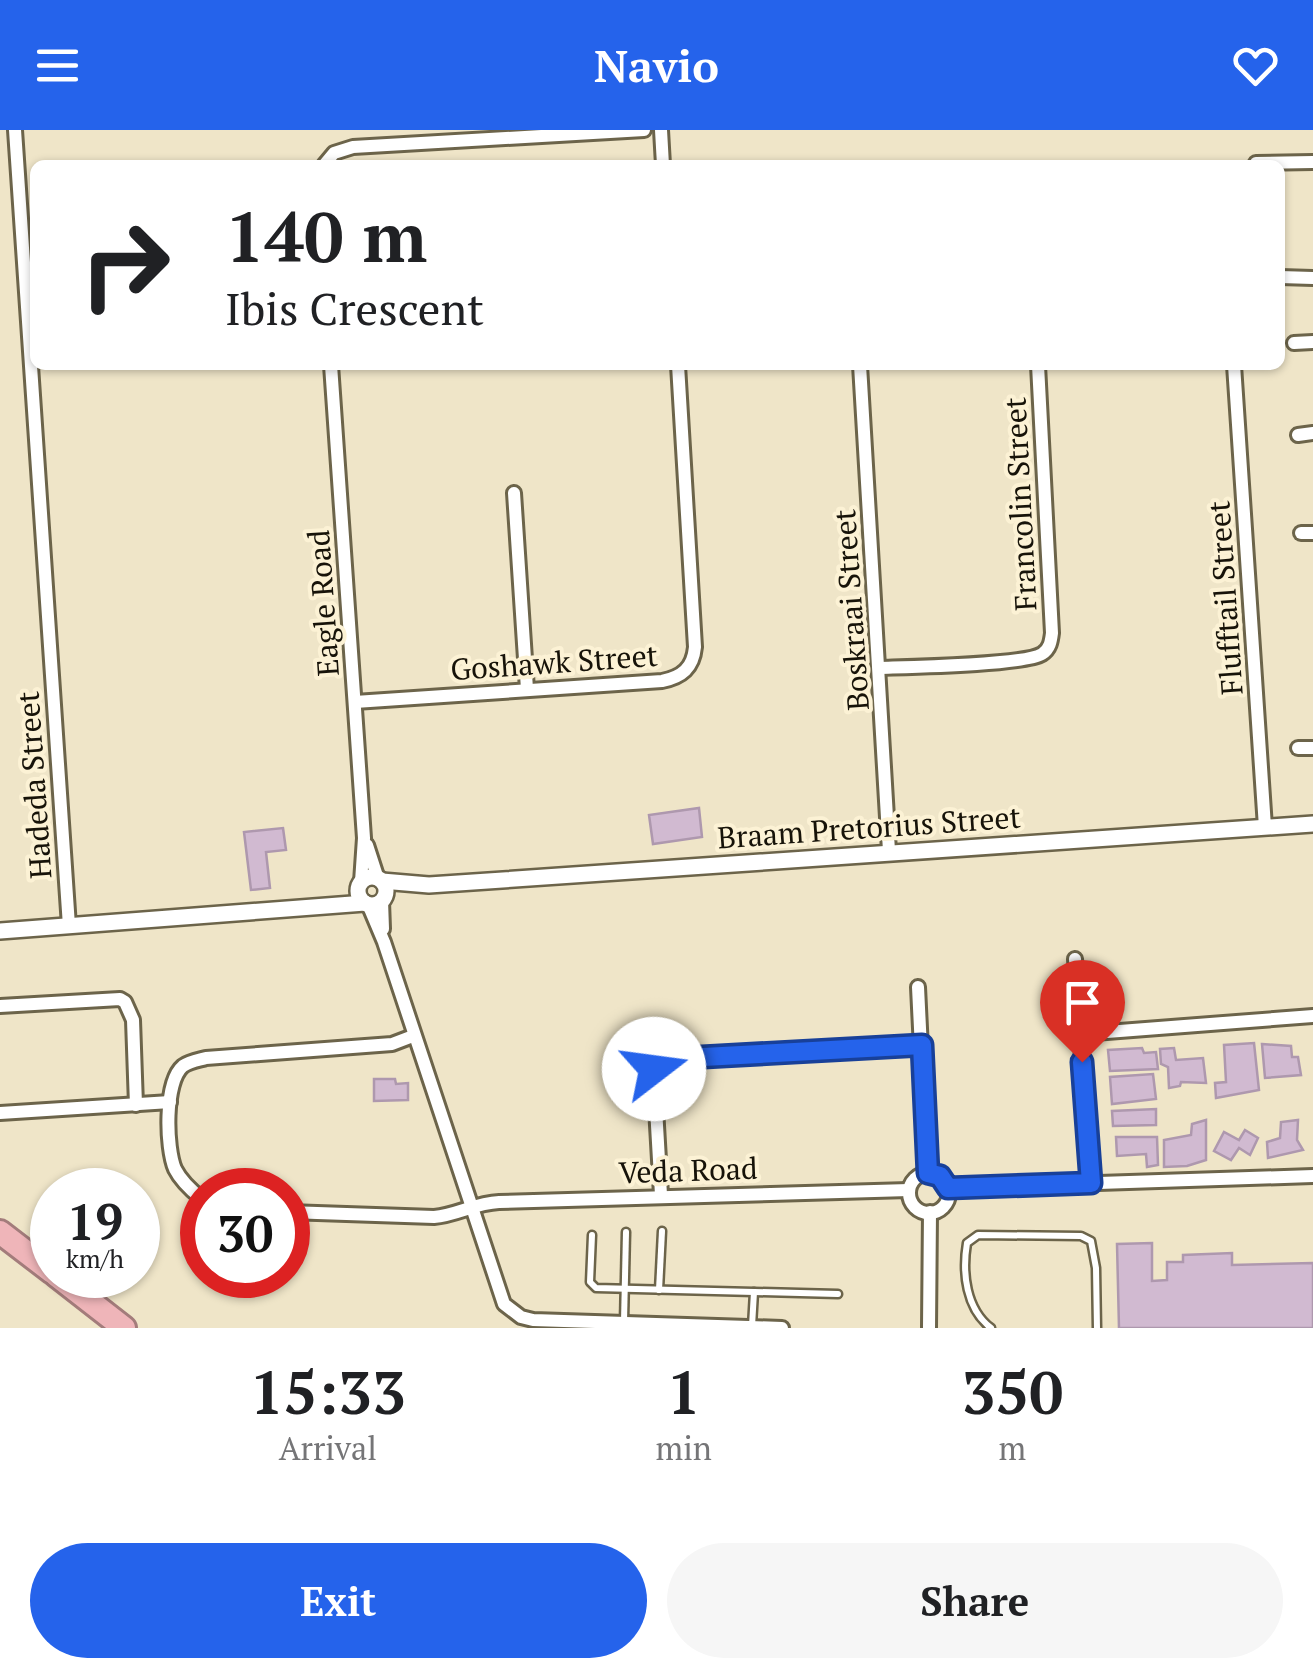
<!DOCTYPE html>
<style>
:root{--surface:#fff;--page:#f6f6f6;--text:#202124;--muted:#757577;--accent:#2563eb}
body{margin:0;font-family:"PT Serif",serif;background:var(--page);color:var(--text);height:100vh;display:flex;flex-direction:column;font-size:38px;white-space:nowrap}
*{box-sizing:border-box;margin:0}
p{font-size:32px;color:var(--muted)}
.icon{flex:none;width:55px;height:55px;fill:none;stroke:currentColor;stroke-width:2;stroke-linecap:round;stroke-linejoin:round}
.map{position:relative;height:1198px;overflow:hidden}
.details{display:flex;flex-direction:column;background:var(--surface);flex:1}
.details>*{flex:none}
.banner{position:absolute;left:30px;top:30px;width:1255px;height:210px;border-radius:15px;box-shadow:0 2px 8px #0004;background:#fff;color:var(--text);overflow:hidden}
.speed{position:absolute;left:30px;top:1038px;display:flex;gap:20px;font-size:50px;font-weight:700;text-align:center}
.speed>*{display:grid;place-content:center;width:130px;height:130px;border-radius:50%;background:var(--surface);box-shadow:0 2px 8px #0004;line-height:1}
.speed small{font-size:25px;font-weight:400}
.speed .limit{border:15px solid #d22;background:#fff;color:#111}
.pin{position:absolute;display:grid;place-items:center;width:85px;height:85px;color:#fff;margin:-102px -42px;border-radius:50% 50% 50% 0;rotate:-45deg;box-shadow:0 0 10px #0007}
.pin .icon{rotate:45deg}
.me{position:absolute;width:110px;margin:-55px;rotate:75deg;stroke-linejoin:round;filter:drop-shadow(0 0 8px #0008)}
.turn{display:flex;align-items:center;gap:35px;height:210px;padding:0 30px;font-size:45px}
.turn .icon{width:130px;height:130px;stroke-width:2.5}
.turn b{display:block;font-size:70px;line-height:85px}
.eta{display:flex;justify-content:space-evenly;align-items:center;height:170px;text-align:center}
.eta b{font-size:60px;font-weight:700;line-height:70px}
.action{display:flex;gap:20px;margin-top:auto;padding:20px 30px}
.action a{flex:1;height:115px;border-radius:60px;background:var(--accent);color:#fff;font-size:40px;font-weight:700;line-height:115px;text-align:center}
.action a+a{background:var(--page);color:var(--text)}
header{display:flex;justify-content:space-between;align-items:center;height:130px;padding:0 30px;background:var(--accent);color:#fff;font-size:45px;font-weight:700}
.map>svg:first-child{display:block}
</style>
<header><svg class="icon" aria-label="menu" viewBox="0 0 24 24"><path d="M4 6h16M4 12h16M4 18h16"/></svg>Navio<svg class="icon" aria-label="heart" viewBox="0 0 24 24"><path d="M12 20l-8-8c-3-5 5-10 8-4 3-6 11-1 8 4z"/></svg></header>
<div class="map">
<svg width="1313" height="1198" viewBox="0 0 1313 1198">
<rect width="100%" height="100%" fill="#efe5c8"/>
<g fill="#d1bad1" stroke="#ae98ae" stroke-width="2.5">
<path d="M 699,678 L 702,707 L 653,714 L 649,685 Z"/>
<path d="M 283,698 L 286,720 L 266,722 L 270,758 L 251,760 L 244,702 Z"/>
<path d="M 1254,913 L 1259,960 L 1216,968 L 1215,953 L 1226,952 L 1224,915 Z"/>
<path d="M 1262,914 L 1291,916 L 1292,927 L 1298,927 L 1301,945 L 1265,948 Z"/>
<path d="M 1142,918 L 1144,923 L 1156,922 L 1158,939 L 1110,941 L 1108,920 Z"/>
<path d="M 1174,918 L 1176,930 L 1203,928 L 1206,953 L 1181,952 L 1180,956 L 1169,958 L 1168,937 L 1161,934 L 1160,919 Z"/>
<path d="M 1153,944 L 1156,969 L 1112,974 L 1110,947 Z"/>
<path d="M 374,949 L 395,949 L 396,954 L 408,953 L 408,970 L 374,971 Z"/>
<path d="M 1156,979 L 1156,995 L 1113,996 L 1112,981 Z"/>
<path d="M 1206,990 L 1206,1030 L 1187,1036 L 1164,1037 L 1164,1010 L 1191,1005 L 1192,994 Z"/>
<path d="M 1298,990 L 1297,1010 L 1303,1020 L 1268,1028 L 1267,1012 L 1280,1008 L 1281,992 Z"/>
<path d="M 1245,1000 L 1258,1008 L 1250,1025 L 1239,1018 L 1231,1030 L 1214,1021 L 1224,1002 L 1239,1010 Z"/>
<path d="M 1116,1007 L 1157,1007 L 1158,1035 L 1147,1037 L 1146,1024 L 1117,1026 Z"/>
<path d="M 1152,1113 L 1152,1151 L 1167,1150 L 1167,1132 L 1183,1132 L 1183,1125 L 1232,1123 L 1232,1135 L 1313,1133 L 1313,1198 L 1119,1198 L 1117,1114 Z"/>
</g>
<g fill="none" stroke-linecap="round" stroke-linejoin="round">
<g stroke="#6c644a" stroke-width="11">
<g id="service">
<path d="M 592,1105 L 590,1152 L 596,1158 L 838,1164"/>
<path d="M 659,1160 L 662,1101"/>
<path d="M 624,1192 L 626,1102"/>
<path d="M 752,1196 L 754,1162"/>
<path d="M 991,1198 C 966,1179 962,1143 967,1113 L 978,1105 L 1081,1106 L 1091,1111 L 1096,1138 L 1097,1198"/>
</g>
</g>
<g stroke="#6c644a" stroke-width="18">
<g id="minor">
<path d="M 15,0 L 69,796"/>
<path d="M 661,0 L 663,35"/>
<path d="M 1256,33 L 1313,32"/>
<path d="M 324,35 L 334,23 L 353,17 L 644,0"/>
<path d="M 1280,147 L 1313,148"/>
<path d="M 1294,213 L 1313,212"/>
<path d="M 331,235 L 364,708 L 361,752"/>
<path d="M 860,235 L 889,721"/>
<path d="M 1234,235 L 1265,697"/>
<path d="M 1298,305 L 1313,303"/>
<path d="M 514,363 L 527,559"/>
<path d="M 1301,403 L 1313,403"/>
<path d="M 880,538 C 909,537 1024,535 1042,524 C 1050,519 1051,511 1052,503 L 1038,235"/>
<path d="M 355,572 L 662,551 C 682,547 693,538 695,517 L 678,235"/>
<path d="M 1298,618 L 1313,618"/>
<path d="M 367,715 L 378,749"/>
<path d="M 382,771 L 383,799"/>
<path d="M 368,774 L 384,812 L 504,1174 L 521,1187 L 533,1190 L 782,1198"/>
<path d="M 1075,829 L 1091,1053"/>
<path d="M 918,857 L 927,1043"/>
<path d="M 0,876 L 120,869 L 125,872 L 133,890 L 136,975"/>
<path d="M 1081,904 L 1313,886"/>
<path d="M 0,983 L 170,972"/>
<circle cx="929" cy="1063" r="20"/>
<path d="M 948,1058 L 1313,1046"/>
<path d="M 661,1065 L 654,943 L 661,930 L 922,915"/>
<path d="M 202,1069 C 192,1061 181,1051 175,1039 C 166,1018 164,952 183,936 C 190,931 199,930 206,928 L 392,914 L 413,906"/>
<path d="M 288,1082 L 434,1087 C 457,1085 475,1073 499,1072 L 909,1060"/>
<path d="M 929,1198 L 930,1082"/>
</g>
</g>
<g stroke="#6c644a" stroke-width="20">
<g id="tertiary">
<circle cx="372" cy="761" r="14"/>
<path d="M 382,751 L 429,755 L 1313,694"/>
<path d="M 0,801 L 365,773"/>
</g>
</g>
<g stroke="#a37c7b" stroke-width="28">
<g id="motorway">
<path d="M 0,1102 L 52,1142"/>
<path d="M 56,1145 L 124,1198"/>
</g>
</g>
<use href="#service" stroke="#fff" stroke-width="6"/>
<use href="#minor" stroke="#fff" stroke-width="12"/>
<use href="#tertiary" stroke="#fff" stroke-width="15"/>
<use href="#motorway" stroke="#efb5b9" stroke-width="22"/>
</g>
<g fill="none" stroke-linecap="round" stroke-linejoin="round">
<g stroke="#184099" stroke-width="25">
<path id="route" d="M 654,939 L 659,932 L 666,929 L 922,915 L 928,1043 L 940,1046 L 948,1058 L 1091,1053 L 1082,932"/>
</g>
<use href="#route" stroke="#2563eb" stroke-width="18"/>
</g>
<g text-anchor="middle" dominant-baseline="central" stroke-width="8" stroke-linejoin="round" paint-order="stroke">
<g font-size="30" fill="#171309" stroke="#fcf2d5">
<text transform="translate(1020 374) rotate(-93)">Francolin Street</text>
<text transform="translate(1225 468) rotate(-94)">Flufftail Street</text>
<text transform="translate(323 473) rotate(-94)">Eagle Road</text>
<text transform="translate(851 480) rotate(-94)">Boskraai Street</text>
<text transform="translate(554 532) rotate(-4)">Goshawk Street</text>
<text transform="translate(34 655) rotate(-94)">Hadeda Street</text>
<text transform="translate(869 697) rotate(-4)">Braam Pretorius Street</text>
<text transform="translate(688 1040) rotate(-2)">Veda Road</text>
</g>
</g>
</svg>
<div class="speed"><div>19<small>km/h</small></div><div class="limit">30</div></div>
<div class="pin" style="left:1082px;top:932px;background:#d93025"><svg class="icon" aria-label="arrive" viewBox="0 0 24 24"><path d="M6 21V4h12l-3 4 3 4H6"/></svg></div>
<svg class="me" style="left:654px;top:939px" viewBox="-20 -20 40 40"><circle r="19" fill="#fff"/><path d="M0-13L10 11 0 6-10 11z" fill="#2563eb"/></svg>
<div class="banner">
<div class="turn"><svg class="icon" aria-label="right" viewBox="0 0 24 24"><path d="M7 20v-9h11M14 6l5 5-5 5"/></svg><div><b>140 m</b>Ibis Crescent</div></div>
</div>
</div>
<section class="details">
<div class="eta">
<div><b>15:33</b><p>Arrival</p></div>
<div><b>1</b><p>min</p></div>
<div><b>350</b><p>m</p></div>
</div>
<div class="action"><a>Exit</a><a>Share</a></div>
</section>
